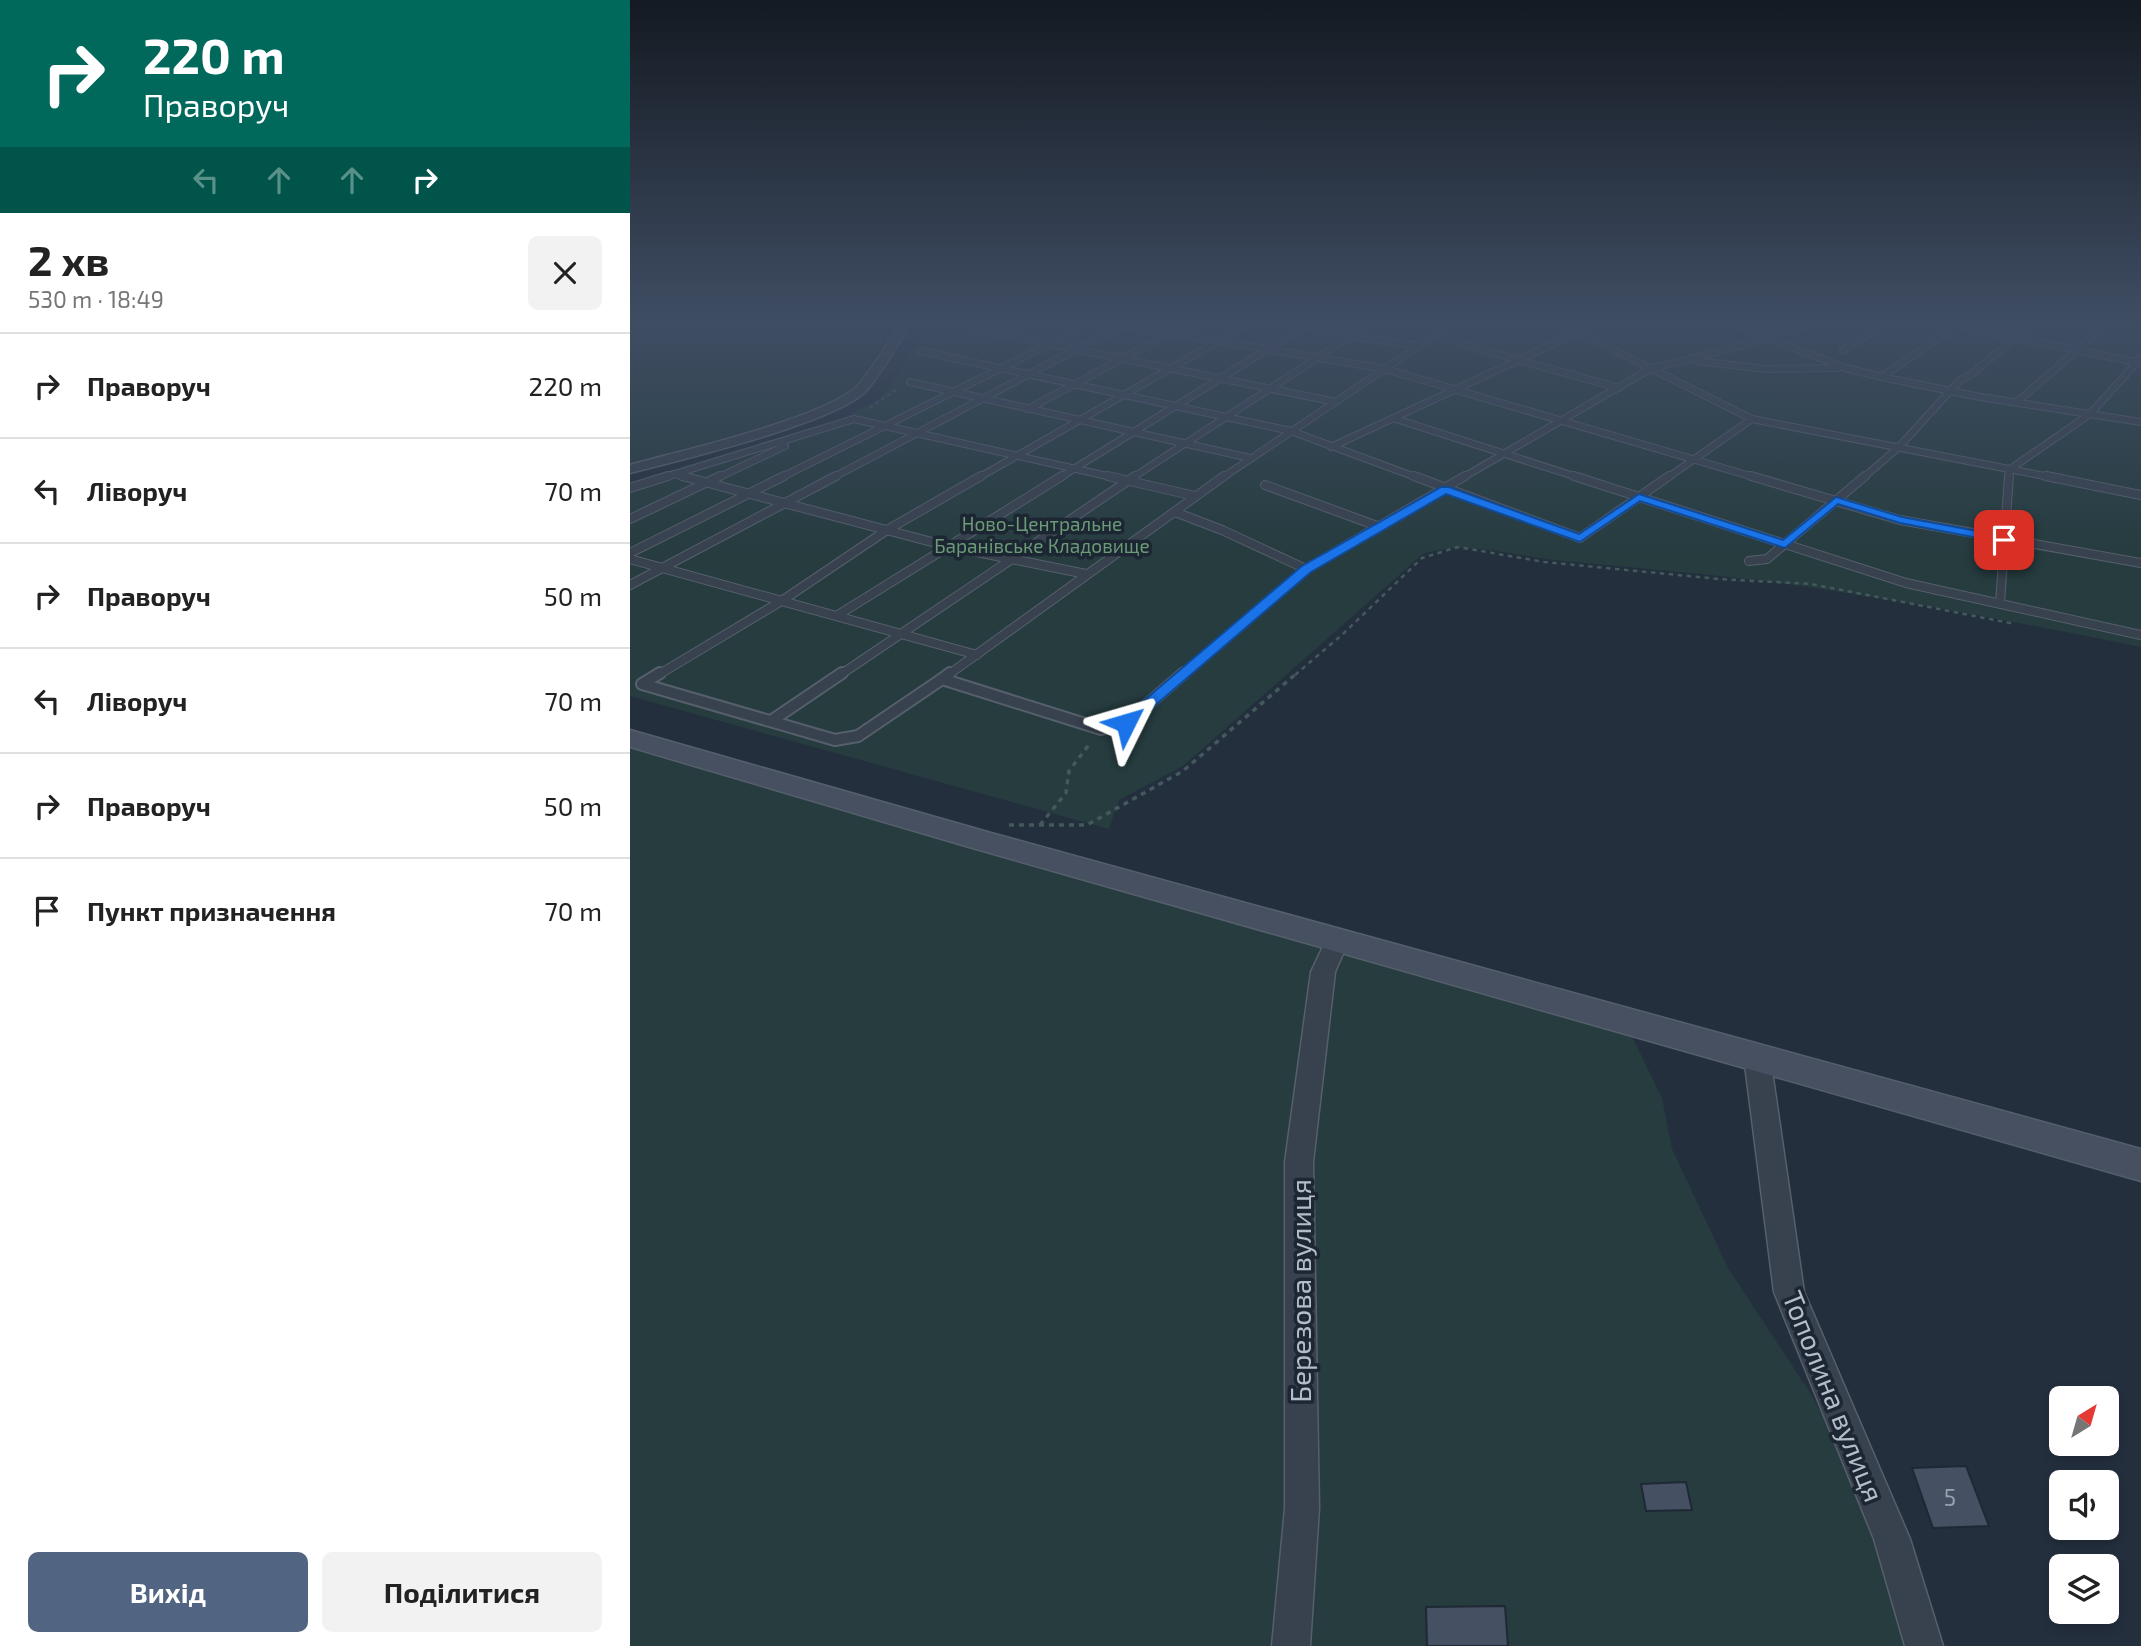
<!DOCTYPE html>
<html lang="uk">
<meta charset="utf-8">
<style>
:root{--surface:#fff;--page:#f2f2f2;--text:#222;--muted:#767676;--line:#e0e0e0;--accent:#516482}
body{margin:0;font-family:"Exo 2",sans-serif;background:var(--page);color:var(--text);height:100vh;display:flex;flex-direction:column;font-size:26px;white-space:nowrap}
*{box-sizing:border-box;margin:0}
p{font-size:23px;color:var(--muted)}
.icon{flex:none;width:38px;height:38px;fill:none;stroke:currentColor;stroke-width:2;stroke-linecap:round;stroke-linejoin:round}
.map{position:relative;flex:1;overflow:hidden}
.details{display:flex;flex-direction:column;background:var(--surface);width:630px}
.details>*{flex:none}
.hud{background:#00695c;color:#fff;overflow:hidden}
.needle{width:46px;rotate:37deg}
.tools{position:absolute;left:1419px;top:1386px;display:grid;gap:14px}
.tools a{display:grid;place-items:center;width:70px;height:70px;border-radius:10px;background:var(--surface);box-shadow:0 4px 10px #0003;font-size:35px}
.pin{position:absolute;display:grid;place-items:center;width:60px;height:60px;color:#fff;margin:-30px;border-radius:14px;box-shadow:0 4px 10px #0006}
.me{position:absolute;width:77px;margin:-38px;rotate:50deg;stroke-linejoin:round;filter:drop-shadow(0 0 5px #0008)}
.turn{display:flex;align-items:center;gap:24px;height:147px;padding:0 28px;font-size:32px}
.turn .icon{width:91px;height:91px;stroke-width:2.5}
.turn b{display:block;font-size:49px;line-height:60px}
.lanes{display:flex;align-items:center;height:66px;padding:0 28px;background:#0003;justify-content:center;gap:35px;direction:ltr}
.lanes .off{opacity:.35}
.round{display:grid;place-items:center;flex:none;width:74px;height:74px;border-radius:10px;background:var(--page)}
.overview{display:flex;align-items:center;justify-content:space-between;height:119px;padding:0 28px}
h1{font-size:42px;font-weight:700;line-height:52px}
.cta{display:flex;gap:14px;margin-top:auto;padding:14px 28px}
.cta a{flex:1;height:80px;border-radius:10px;background:var(--accent);color:#fff;font-size:28px;font-weight:700;line-height:80px;text-align:center}
.cta a+a{background:var(--page);color:var(--text)}
ul{padding:0;list-style:none}
li{display:flex;align-items:center;gap:21px;height:105px;padding:0 28px;border-top:2px solid var(--line)}
li div{flex:1}
li b{display:block;font-size:26px}
li em{font-style:normal}
main{display:flex;flex:1;min-height:0}
.map>svg:first-child{display:block}
</style>
<main>
<section class="details">
<div class="hud">
<div class="turn"><svg class="icon" aria-label="right" viewBox="0 0 24 24"><path d="M7 20v-9h11M14 6l5 5-5 5"/></svg><div><b>220 m</b>Праворуч</div></div>
<div class="lanes"><svg class="icon off" aria-label="left" viewBox="0 0 24 24"><path d="M17 20v-9H6M10 6l-5 5 5 5"/></svg><svg class="icon off" aria-label="ahead" viewBox="0 0 24 24"><path d="M12 20V5M6 11l6-6 6 6"/></svg><svg class="icon off" aria-label="ahead" viewBox="0 0 24 24"><path d="M12 20V5M6 11l6-6 6 6"/></svg><svg class="icon" aria-label="right" viewBox="0 0 24 24"><path d="M7 20v-9h11M14 6l5 5-5 5"/></svg></div>
</div>
<div class="overview"><div><h1>2 хв</h1><p>530 m · 18:49</p></div><a class="round"><svg class="icon" aria-label="close" viewBox="0 0 24 24"><path d="M6 6l12 12M18 6L6 18"/></svg></a></div>
<ul>
<li><svg class="icon" aria-label="right" viewBox="0 0 24 24"><path d="M7 20v-9h11M14 6l5 5-5 5"/></svg><div><b>Праворуч</b></div><em>220 m</em></li>
<li><svg class="icon" aria-label="left" viewBox="0 0 24 24"><path d="M17 20v-9H6M10 6l-5 5 5 5"/></svg><div><b>Ліворуч</b></div><em>70 m</em></li>
<li><svg class="icon" aria-label="right" viewBox="0 0 24 24"><path d="M7 20v-9h11M14 6l5 5-5 5"/></svg><div><b>Праворуч</b></div><em>50 m</em></li>
<li><svg class="icon" aria-label="left" viewBox="0 0 24 24"><path d="M17 20v-9H6M10 6l-5 5 5 5"/></svg><div><b>Ліворуч</b></div><em>70 m</em></li>
<li><svg class="icon" aria-label="right" viewBox="0 0 24 24"><path d="M7 20v-9h11M14 6l5 5-5 5"/></svg><div><b>Праворуч</b></div><em>50 m</em></li>
<li><svg class="icon" aria-label="arrive" viewBox="0 0 24 24"><path d="M6 21V4h12l-3 4 3 4H6"/></svg><div><b>Пункт призначення</b></div><em>70 m</em></li>
</ul>
<div class="cta"><a>Вихід</a><a>Поділитися</a></div>
</section>
<div class="map">
<svg width="1511" height="1646" viewBox="0 0 1511 1646">
<rect width="100%" height="100%" fill="#242f3e"/>
<g fill="#263c3f">
<path d="M 0,323 L 266,323 L 235,373 L 218,392 L 197,404 L 156,420 L 0,465 Z"/>
<path d="M 298,323 L 1511,323 L 1511,647 C 1407,626 1303,606 1198,590 C 1107,576 1015,569 924,560 C 879,555 838,540 793,554 L 553,766 L 489,800 L 479,829 L 0,696 L 0,482 L 211,419 L 247,400 L 258,389 Z"/>
<path d="M 0,738 L 994,1020 L 1032,1098 L 1042,1149 L 1098,1268 L 1181,1394 L 1262,1539 L 1294,1646 L 0,1646 Z"/>
</g>
<g fill="#455162" stroke="#1f2835" stroke-width="2">
<path d="M 1336,1466 L 1359,1526 L 1303,1528 L 1282,1468 Z"/>
<path d="M 1056,1482 L 1062,1510 L 1016,1511 L 1011,1484 Z"/>
<path d="M 875,1606 L 878,1646 L 797,1646 L 796,1607 Z"/>
</g>
<g fill="none" stroke-linecap="round" stroke-linejoin="round">
<g stroke="#565f6c" stroke-width="8">
<g id="service-far2">
<path d="M 318,323 L 706,402"/>
<path d="M 482,323 L 755,369 L 1127,478"/>
<path d="M 656,323 L 724,334"/>
<path d="M 930,323 L 1122,419 L 1425,478"/>
<path d="M 1100,323 L 1215,368 L 1252,377 L 1350,397 L 1511,422"/>
<path d="M 1136,323 L 1164,332 L 1181,323"/>
<path d="M 1312,323 L 1511,363"/>
<path d="M 720,336 L 788,346"/>
<path d="M 832,344 L 989,388"/>
<path d="M 1213,350 L 1256,323"/>
<path d="M 291,351 L 661,431 L 788,478"/>
<path d="M 1068,361 L 1135,369 L 1208,368"/>
<path d="M 1252,377 L 1327,325"/>
<path d="M 280,382 L 620,458"/>
<path d="M 1387,402 L 1478,323"/>
<path d="M 398,409 L 559,323"/>
<path d="M 766,419 L 950,478"/>
<path d="M 701,447 L 949,332"/>
<path d="M 44,474 L 58,478"/>
<path d="M 32,478 L 224,419 L 486,478"/>
<path d="M 87,478 L 155,446"/>
<path d="M 150,478 L 462,323"/>
<path d="M 202,478 L 494,324"/>
<path d="M 348,478 L 620,323"/>
<path d="M 429,478 L 680,323"/>
<path d="M 502,478 L 741,323"/>
<path d="M 592,478 L 823,323"/>
<path d="M 832,478 L 1020,369 L 1140,338"/>
<path d="M 1037,478 L 1122,419"/>
<path d="M 1233,478 L 1269,447 L 1330,380 L 1342,374 L 1402,323"/>
<path d="M 1378,478 L 1379,470 L 1460,414 L 1511,358"/>
</g>
</g>
<g stroke="#565f6c" stroke-width="10">
<g id="service-far1">
<path d="M 52,476 L 317,546 L 456,574"/>
<path d="M 478,476 L 565,496"/>
<path d="M 784,476 L 950,538 L 1039,476"/>
<path d="M 944,476 L 1276,583 L 1511,635"/>
<path d="M 1121,476 L 1270,520 L 1511,563"/>
<path d="M 1416,476 L 1511,495"/>
<path d="M 635,485 L 750,527"/>
<path d="M 0,488 L 38,476"/>
<path d="M 545,512 L 592,530 L 676,569"/>
<path d="M 0,519 L 90,476"/>
<path d="M 0,553 L 154,476"/>
<path d="M 0,559 L 347,655"/>
<path d="M 1119,561 L 1137,559 L 1235,476"/>
<path d="M 0,585 L 206,476"/>
<path d="M 1370,603 L 1379,476"/>
<path d="M 208,615 L 432,476"/>
<path d="M 28,675 L 153,600 L 257,530 L 351,476"/>
<path d="M 210,675 L 505,476"/>
<path d="M 318,675 L 594,476"/>
<path d="M 552,675 L 676,569 L 835,476"/>
</g>
</g>
<g stroke="#565f6c" stroke-width="14">
<g id="service">
<path d="M 30,673 L 12,684 L 205,740 L 228,736 L 312,679"/>
<path d="M 320,673 L 312,679 L 471,729 L 496,723 L 554,673"/>
<path d="M 141,721 L 212,673"/>
</g>
</g>
<g stroke="#565f6c" stroke-width="3">
<g id="minor">
<path d="M 271,323 L 282,323 C 267,345 254,370 237,390 C 209,422 47,461 0,473 L 0,465 C 49,451 197,418 228,385 C 244,367 257,343 271,323 Z"/>
<path d="M 707,932 L 715,934 L 719,940 L 705,972 L 683,1162 L 689,1508 L 680,1646 L 642,1646 L 655,1508 L 655,1162 L 681,972 L 699,934 Z"/>
<path d="M 1127,1047 L 1136,1050 L 1140,1057 L 1174,1292 L 1280,1539 L 1313,1646 L 1275,1646 L 1244,1539 L 1144,1292 L 1114,1057 L 1118,1050 Z"/>
</g>
</g>
<g stroke="#565f6c" stroke-width="3">
<path id="secondary" d="M 0,730 L 361,833 L 1511,1149 L 1511,1181 L 339,847 L 0,747 Z"/>
</g>
<path stroke="#44595c" stroke-width="2" stroke-dasharray="3.5 3.5" stroke-linecap="butt" d="M 240,408 L 268,388"/>
<path stroke="#44595c" stroke-width="2.5" stroke-dasharray="4.5 4.5" stroke-linecap="butt" d="M 665,675 L 714,633 L 792,558 L 828,547 L 914,562 L 1089,579 L 1181,584 L 1385,624"/>
<g stroke="#44595c" stroke-width="3.5" stroke-dasharray="5 5" stroke-linecap="butt">
<path d="M 379,825 L 457,825 L 553,771 L 667,673"/>
<path d="M 410,825 L 436,793 L 439,771 L 461,742"/>
</g>
<use href="#service-far2" stroke="#38414e" stroke-width="6"/>
<use href="#service-far1" stroke="#38414e" stroke-width="8"/>
<use href="#service" stroke="#38414e" stroke-width="10"/>
<use href="#minor" fill="#38414e" fill-rule="evenodd"/>
<use href="#secondary" fill="#465061" fill-rule="evenodd"/>
</g>
<linearGradient id="sky" x2="0" y2="1"><stop stop-color="#141a22"/><stop offset="0.58" stop-color="#3f4d63"/><stop offset="1" stop-color="#3f4d63" stop-opacity="0"/></linearGradient>
<rect width="1511" height="553" fill="url(#sky)"/>
<path fill="#1a73e8" stroke="#114b97" stroke-width="2" d="M 811,487 L 819,487 L 949,534 L 1009,494 L 1153,540 L 1206,497 L 1272,517 L 1374,536 L 1380,540 L 1374,543 L 1270,523 L 1208,504 L 1155,548 L 1010,501 L 950,542 L 816,494 L 681,572 L 501,726 L 491,726 L 489,723 L 491,720 L 672,566 Z"/>
<g text-anchor="middle" dominant-baseline="central" stroke-width="7" stroke-linejoin="round" paint-order="stroke">
<g font-size="19" fill="#6b9a76" stroke="#1d2633">
<text x="412" y="523">Ново-Центральне<tspan x="412" dy="22">Баранівське Кладовище</tspan></text>
</g>
<g font-size="23" fill="#98a1af">
<text x="1320" y="1497">5</text>
</g>
<g font-size="28" fill="#b4bcc9" stroke="#1d2633">
<text transform="translate(670 1291) rotate(-90)">Березова вулиця</text>
<text transform="translate(1204 1396) rotate(68)">Тополина вулиця</text>
</g>
</g>
</svg>
<div class="tools">
<a><svg class="needle" viewBox="-14 -14 28 28"><path d="M0-13l5 13h-10z" fill="#e53935"/><path d="M0 13l5-13h-10z" fill="#767676"/></svg></a>
<a><svg class="icon" aria-label="sound" viewBox="0 0 24 24"><path d="M4 9h4l5-4v14l-5-4H4zM17 9q2 3 0 6"/></svg></a>
<a><svg class="icon" aria-label="layers" viewBox="0 0 24 24"><path d="M12 4l9 5-9 5-9-5zM3 14l9 5 9-5"/></svg></a>
</div>
<div class="pin" style="left:1374px;top:540px;background:#d93025"><svg class="icon" aria-label="arrive" viewBox="0 0 24 24"><path d="M6 21V4h12l-3 4 3 4H6"/></svg></div>
<svg class="me" style="left:496px;top:723px" viewBox="-20 -20 40 40"><path d="M0-17L14 15 0 8-14 15z" fill="#1a73e8" stroke="#fff" stroke-width="4"/></svg>
</div>
</main>
